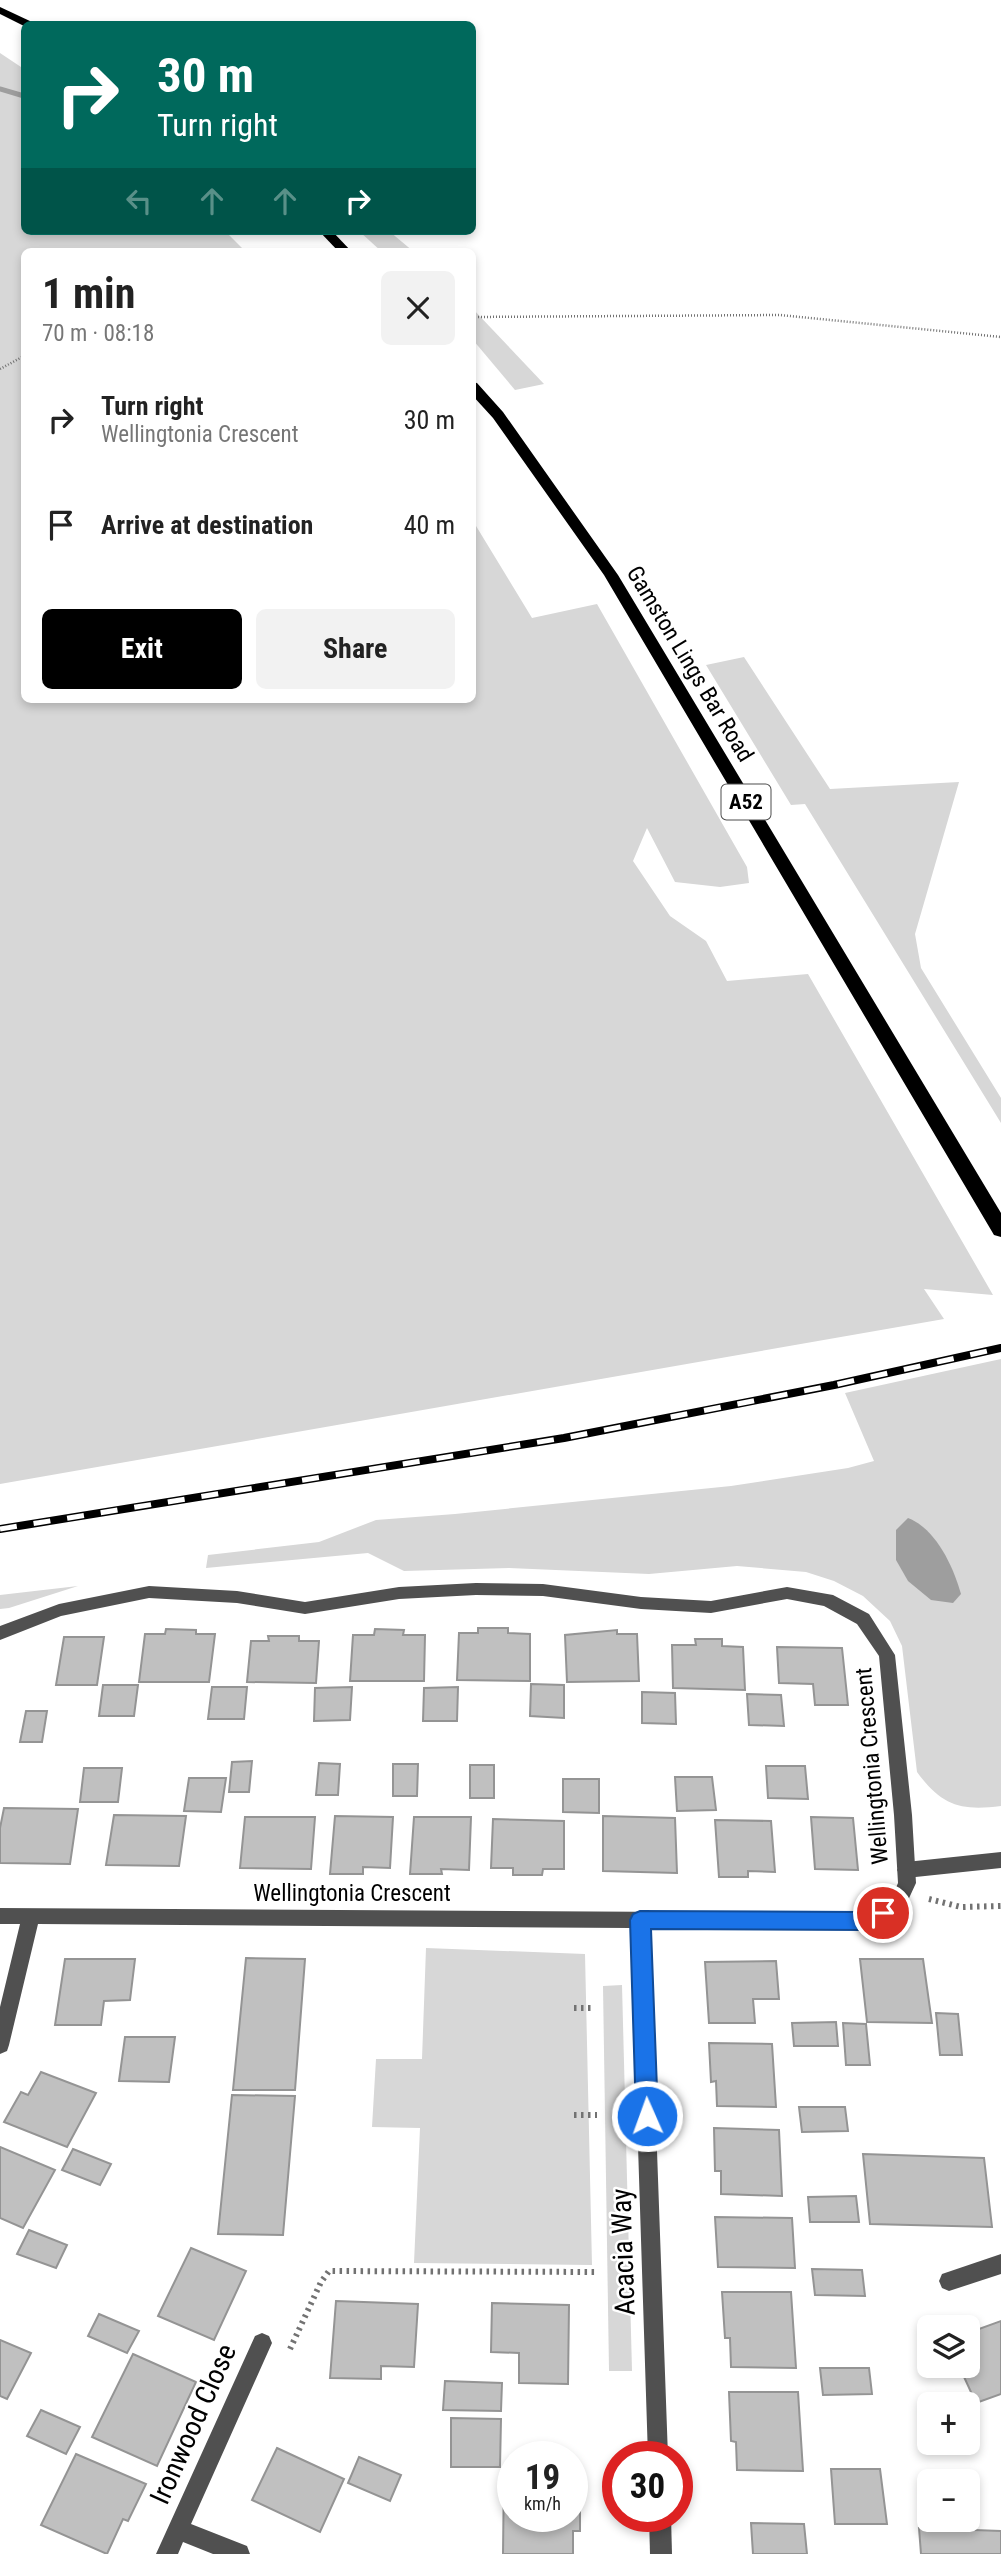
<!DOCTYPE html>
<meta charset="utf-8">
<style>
:root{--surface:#fff;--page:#f2f2f2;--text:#222;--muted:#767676;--accent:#000}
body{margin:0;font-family:"Roboto Condensed",sans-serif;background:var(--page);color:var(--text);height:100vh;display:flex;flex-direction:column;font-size:26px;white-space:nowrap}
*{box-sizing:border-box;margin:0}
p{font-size:23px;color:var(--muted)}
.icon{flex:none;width:38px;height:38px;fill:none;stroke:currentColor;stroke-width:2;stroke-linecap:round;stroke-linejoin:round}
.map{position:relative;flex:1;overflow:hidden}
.sheet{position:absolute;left:21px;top:248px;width:455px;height:455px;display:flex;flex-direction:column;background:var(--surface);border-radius:10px;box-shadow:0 4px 10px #0003}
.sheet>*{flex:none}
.guide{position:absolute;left:21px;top:21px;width:455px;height:214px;border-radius:10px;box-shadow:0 4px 10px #0003;background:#00695c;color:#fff;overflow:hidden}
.tools{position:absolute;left:917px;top:2315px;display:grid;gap:14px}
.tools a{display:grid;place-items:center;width:63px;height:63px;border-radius:10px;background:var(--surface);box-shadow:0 4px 10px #0003;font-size:35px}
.speed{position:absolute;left:497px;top:2441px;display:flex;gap:14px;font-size:35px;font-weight:700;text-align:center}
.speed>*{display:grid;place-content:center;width:91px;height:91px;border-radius:50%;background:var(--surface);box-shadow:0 4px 10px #0003;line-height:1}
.speed small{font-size:18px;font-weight:400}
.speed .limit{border:10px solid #d22;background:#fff;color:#111}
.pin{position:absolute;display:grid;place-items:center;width:60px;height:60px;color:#fff;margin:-30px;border:4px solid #fff;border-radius:50%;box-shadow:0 2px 7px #0007}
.me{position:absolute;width:77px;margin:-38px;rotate:358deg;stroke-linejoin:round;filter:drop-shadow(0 0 5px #0008)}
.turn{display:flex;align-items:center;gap:24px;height:147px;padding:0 21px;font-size:32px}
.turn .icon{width:91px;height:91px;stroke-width:2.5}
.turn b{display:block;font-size:49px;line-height:60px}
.lanes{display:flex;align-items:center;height:66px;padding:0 21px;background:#0003;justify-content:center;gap:35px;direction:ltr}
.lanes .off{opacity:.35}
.round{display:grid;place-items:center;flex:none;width:74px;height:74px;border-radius:10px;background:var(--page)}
.summary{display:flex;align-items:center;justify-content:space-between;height:119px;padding:0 21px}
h1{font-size:42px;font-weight:700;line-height:52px}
.button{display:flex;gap:14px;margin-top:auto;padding:14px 21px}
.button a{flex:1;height:80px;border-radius:10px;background:var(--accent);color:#fff;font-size:28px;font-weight:700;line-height:80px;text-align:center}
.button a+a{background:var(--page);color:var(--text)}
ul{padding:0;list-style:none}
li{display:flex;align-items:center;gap:21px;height:105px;padding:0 21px}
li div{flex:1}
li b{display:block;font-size:26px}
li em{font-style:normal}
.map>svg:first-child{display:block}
</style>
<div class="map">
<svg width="1001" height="2554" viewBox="0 0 1001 2554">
<rect width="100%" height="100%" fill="#fff"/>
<g fill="#d7d7d7">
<path d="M 0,53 L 24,69 L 24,231 L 225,231 L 246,252 L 24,252 L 24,700 L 472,700 L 473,521 L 532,618 L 597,604 L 747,867 L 749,883 L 720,887 L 675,882 L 647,828 L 633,861 L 670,916 L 706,941 L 727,981 L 808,974 L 993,1295 L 924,1289 L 944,1319 L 0,1484 Z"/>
<path d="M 359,231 L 389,231 L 414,252 L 382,252 Z"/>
<path d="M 472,308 L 544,384 L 515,390 L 473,340 Z"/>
<path d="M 744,657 L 830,789 L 959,782 L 915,934 L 921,968 L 1001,1098 L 1001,1123 L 805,804 L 791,805 L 706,665 Z"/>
<path d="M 1001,1359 L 1001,1806 C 961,1811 942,1806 917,1772 L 902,1646 L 890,1621 L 863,1596 L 834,1581 L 806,1572 L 737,1566 L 649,1574 L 509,1568 L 404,1571 L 368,1553 L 206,1568 L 208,1555 L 319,1542 L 376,1520 L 455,1514 L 731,1486 L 848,1468 L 874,1461 L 845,1393 Z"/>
<path d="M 78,1586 L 9,1608 L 0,1609 L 0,1595 Z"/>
<path d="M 426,1948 L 585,1954 L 592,2265 L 414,2263 L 420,2128 L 372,2127 L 376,2059 L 422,2059 Z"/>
<path d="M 622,1985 L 632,2371 L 609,2371 L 603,1986 Z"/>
</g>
<path fill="#9e9e9e" d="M 908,1518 C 936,1529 953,1566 961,1594 L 953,1603 L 931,1600 L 908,1581 L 896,1560 L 896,1530 Z"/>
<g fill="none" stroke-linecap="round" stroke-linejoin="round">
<path stroke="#9e9e9e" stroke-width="5" d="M 0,89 L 24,96"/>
</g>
<g fill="#c0c0c0" stroke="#949494" stroke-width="2">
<path d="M 478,1628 L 508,1628 L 508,1633 L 530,1634 L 530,1681 L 457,1680 L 459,1633 L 478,1633 Z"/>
<path d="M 166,1629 L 196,1630 L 196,1634 L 215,1634 L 209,1682 L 139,1682 L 145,1634 L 165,1634 Z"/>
<path d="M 375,1629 L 404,1630 L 403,1635 L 425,1635 L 424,1681 L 350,1681 L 353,1635 L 374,1635 Z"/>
<path d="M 617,1630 L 617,1634 L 637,1634 L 639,1681 L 567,1682 L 565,1635 Z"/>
<path d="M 268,1636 L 299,1636 L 299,1641 L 319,1641 L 316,1683 L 247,1682 L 251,1641 L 269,1641 Z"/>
<path d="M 64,1637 L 104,1637 L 97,1685 L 56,1685 Z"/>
<path d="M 695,1639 L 722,1639 L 722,1646 L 743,1647 L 745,1690 L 673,1688 L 672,1645 L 696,1645 Z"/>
<path d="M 777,1647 L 842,1648 L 848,1705 L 815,1705 L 813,1684 L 779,1683 Z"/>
<path d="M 531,1684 L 564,1685 L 564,1718 L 530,1716 Z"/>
<path d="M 103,1685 L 138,1685 L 134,1716 L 99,1716 Z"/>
<path d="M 212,1687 L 247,1687 L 244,1719 L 208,1719 Z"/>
<path d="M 352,1687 L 350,1720 L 314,1721 L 315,1688 Z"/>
<path d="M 458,1687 L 457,1721 L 423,1721 L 424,1688 Z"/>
<path d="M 642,1692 L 675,1693 L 676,1724 L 642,1723 Z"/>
<path d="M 747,1694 L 781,1695 L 784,1726 L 749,1725 Z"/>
<path d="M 26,1711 L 47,1711 L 42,1742 L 20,1742 Z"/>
<path d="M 252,1761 L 249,1792 L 229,1792 L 232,1762 Z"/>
<path d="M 319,1763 L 340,1764 L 338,1795 L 316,1795 Z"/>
<path d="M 393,1764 L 418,1764 L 417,1796 L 393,1796 Z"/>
<rect x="470" y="1765" width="24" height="33"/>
<path d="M 766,1766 L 805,1766 L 808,1799 L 768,1798 Z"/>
<path d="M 84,1768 L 122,1768 L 118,1802 L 80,1802 Z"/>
<path d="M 675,1777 L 712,1777 L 716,1810 L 677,1811 Z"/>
<path d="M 189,1778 L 226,1778 L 221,1812 L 184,1811 Z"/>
<path d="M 563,1779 L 599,1779 L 599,1813 L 563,1812 Z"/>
<path d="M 4,1808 L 78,1809 L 70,1864 L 0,1863 L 0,1828 Z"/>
<path d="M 114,1815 L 186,1816 L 179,1866 L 106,1865 Z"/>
<path d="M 335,1816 L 393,1817 L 390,1868 L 363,1867 L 363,1874 L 330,1874 Z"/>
<path d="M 603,1816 L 675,1818 L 677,1873 L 603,1871 Z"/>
<path d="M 245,1817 L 315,1817 L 311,1869 L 240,1868 Z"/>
<path d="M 414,1817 L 471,1817 L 469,1870 L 441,1869 L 442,1874 L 410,1874 Z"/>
<path d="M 811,1817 L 853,1818 L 858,1870 L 815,1869 Z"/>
<path d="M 493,1819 L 564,1821 L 564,1869 L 543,1869 L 542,1875 L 513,1875 L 513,1868 L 491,1868 Z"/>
<path d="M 715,1820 L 771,1821 L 775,1872 L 748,1871 L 748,1877 L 719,1877 Z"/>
<path d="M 246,1958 L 305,1959 L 295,2090 L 233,2090 Z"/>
<path d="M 65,1959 L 135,1959 L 130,2000 L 104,2001 L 101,2025 L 55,2025 Z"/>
<path d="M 860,1959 L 923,1959 L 932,2023 L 867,2022 Z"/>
<path d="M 776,1961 L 779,1999 L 753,1999 L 755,2023 L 709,2023 L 705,1962 Z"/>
<path d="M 936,2013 L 958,2014 L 962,2055 L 940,2055 Z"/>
<path d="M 836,2022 L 838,2046 L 794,2046 L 792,2023 Z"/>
<path d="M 843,2023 L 866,2024 L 870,2065 L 846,2065 Z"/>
<path d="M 125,2037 L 175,2037 L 169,2082 L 119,2081 Z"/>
<path d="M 709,2043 L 772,2044 L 776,2107 L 717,2106 L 716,2081 L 711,2082 Z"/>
<path d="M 41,2072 L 96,2093 L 67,2147 L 4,2122 L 21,2092 L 28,2095 Z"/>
<path d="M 232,2095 L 295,2096 L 283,2235 L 218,2234 Z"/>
<path d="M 799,2107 L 845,2107 L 848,2131 L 802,2132 Z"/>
<path d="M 714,2128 L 779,2130 L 782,2196 L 721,2194 L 721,2171 L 715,2171 Z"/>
<path d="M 0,2147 L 55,2170 L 23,2228 L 0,2218 Z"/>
<path d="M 73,2149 L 111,2164 L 100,2185 L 62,2170 Z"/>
<path d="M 863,2154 L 984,2158 L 992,2227 L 870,2224 Z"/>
<path d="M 856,2196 L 859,2222 L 810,2222 L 808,2197 Z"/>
<path d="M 715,2217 L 792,2218 L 795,2268 L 718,2267 Z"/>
<path d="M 29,2230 L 67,2245 L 56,2268 L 17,2254 Z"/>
<path d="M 191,2248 L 246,2271 L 214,2340 L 158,2316 Z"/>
<path d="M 812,2269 L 862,2270 L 865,2296 L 815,2295 Z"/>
<path d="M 722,2292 L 791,2292 L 796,2368 L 731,2367 L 730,2338 L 725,2338 Z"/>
<path d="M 336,2301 L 418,2304 L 414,2367 L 381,2366 L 381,2379 L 330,2378 Z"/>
<path d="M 492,2303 L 569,2305 L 568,2384 L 519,2383 L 519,2353 L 491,2352 Z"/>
<path d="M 99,2314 L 139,2331 L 127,2353 L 88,2336 Z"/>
<path d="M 1001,2321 L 1001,2394 L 976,2403 L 959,2366 L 968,2366 L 968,2333 Z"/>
<path d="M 0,2340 L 31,2353 L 7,2399 L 0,2396 Z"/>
<path d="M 133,2354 L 196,2382 L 157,2466 L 92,2437 Z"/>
<path d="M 820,2368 L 869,2368 L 872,2394 L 823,2395 Z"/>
<path d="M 445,2381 L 502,2383 L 501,2411 L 443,2410 Z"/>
<path d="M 729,2392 L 798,2392 L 803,2471 L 737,2470 L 736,2442 L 731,2441 Z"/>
<path d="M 41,2410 L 80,2427 L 66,2454 L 27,2436 Z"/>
<path d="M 451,2418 L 501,2419 L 500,2467 L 451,2467 Z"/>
<path d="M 277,2448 L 344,2479 L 320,2532 L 252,2500 Z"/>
<path d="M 76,2454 L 146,2484 L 128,2521 L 123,2519 L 107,2554 L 41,2525 Z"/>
<path d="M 359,2457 L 401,2475 L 390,2501 L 348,2483 Z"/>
<path d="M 504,2468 L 513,2469 L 513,2516 L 572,2516 L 572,2493 L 580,2493 L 580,2531 L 573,2531 L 573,2554 L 503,2554 Z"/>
<path d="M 831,2469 L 880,2469 L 887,2524 L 835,2524 Z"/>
<path d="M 751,2523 L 804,2524 L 807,2554 L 753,2554 Z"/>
<path d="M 919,2528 L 1001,2531 L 1001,2554 L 921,2554 Z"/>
</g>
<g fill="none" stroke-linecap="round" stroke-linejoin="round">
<g stroke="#727272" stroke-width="2.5" stroke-dasharray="1 2" stroke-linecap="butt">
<path d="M 472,317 L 780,315 L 1001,337"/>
<path d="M 0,369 L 24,356"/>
</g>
<g stroke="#727272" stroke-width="6" stroke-dasharray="2.5 4.5" stroke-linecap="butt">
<path d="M 929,1899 L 961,1907 L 1001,1906"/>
<path d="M 574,2008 L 593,2008"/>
<path d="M 574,2115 L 597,2115"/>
<path d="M 290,2349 L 321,2282 L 329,2271 L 598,2272"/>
</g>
<path fill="#505050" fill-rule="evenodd" d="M 1001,1852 L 1001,1868 L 906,1878 L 900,1875 L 897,1870 L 900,1865 L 906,1862 Z"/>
<g fill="#505050" fill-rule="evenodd">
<path d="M 476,1583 L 543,1584 L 641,1597 L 711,1601 L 787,1587 L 833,1595 L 869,1614 L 895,1655 L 912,1815 L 916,1883 L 904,1909 L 863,1929 L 649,1928 L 668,2457 L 648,2457 L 631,1928 L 38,1924 L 9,2045 L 7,2051 L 0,2054 L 0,2007 L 20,1924 L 0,1924 L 0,1908 L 861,1913 L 892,1897 L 898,1883 L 894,1815 L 879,1656 L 857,1624 L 824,1606 L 787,1599 L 711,1613 L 641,1609 L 543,1596 L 476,1595 L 399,1599 L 305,1614 L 237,1603 L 149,1598 L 61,1616 L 0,1640 L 0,1626 L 59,1604 L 149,1586 L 237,1591 L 305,1602 L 399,1587 Z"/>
<path d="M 1001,2254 L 1001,2274 L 949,2291 L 942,2288 L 939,2281 L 942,2274 Z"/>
<path d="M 262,2333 L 269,2336 L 272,2343 L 191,2524 L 247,2546 L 250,2554 L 213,2554 L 183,2542 L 178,2554 L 156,2554 L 255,2336 Z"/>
<path d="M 649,2516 L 671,2516 L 672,2554 L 650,2554 Z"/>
</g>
<g fill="#000" fill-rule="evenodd">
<path d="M 0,7 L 32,22 L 33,24 L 24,26 L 0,14 Z"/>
<path d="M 319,231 L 332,231 L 352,252 L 339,252 Z"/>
<path d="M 472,382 L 477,383 L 503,412 L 618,575 L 1001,1213 L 1001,1237 L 994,1235 L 604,575 L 493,418 L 472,395 Z"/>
</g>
<g stroke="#000" stroke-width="8">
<path id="rail" d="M 0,1529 L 564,1438 L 834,1385 L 1001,1348"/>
</g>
<use href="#rail" stroke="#fff" stroke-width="5" stroke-dasharray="17" stroke-linecap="butt"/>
</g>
<path fill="#1a73e8" stroke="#114b97" stroke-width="2" d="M 883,1904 L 890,1906 L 893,1913 L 890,1919 L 863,1930 L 651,1929 L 658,2116 L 655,2123 L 647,2126 L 640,2123 L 636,2116 L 630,1920 L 633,1914 L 640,1911 L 862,1912 Z"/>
<g text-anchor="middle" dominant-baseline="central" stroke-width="5" stroke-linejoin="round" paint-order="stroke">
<rect fill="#fff" stroke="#4c4c4c" stroke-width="2" x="721.5" y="784.5" width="49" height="35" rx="5"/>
<g font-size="21" font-weight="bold" fill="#000">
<text x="746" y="802">A52</text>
</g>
<g font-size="23" fill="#000" stroke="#fff">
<text transform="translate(690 664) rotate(59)">Gamston Lings Bar Road</text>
<text transform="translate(872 1766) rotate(-95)">Wellingtonia Crescent</text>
<text x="352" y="1893">Wellingtonia Crescent</text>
</g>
<g font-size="28" fill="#000" stroke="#fff">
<text transform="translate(623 2252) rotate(-92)">Acacia Way</text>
<text transform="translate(193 2424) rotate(-66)">Ironwood Close</text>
</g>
</g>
</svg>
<div class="tools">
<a><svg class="icon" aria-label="layers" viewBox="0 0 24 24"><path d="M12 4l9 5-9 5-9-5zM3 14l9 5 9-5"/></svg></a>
<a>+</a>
<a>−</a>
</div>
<div class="speed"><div>19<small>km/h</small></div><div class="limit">30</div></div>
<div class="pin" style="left:883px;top:1913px;background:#d93025"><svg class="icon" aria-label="arrive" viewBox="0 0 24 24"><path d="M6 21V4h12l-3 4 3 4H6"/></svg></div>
<svg class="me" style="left:647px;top:2116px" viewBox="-20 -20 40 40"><circle r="17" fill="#1a73e8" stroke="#fff" stroke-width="3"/><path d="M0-11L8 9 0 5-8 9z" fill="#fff"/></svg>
<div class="guide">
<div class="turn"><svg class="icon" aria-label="right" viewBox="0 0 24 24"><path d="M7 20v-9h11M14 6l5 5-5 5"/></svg><div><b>30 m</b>Turn right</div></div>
<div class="lanes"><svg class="icon off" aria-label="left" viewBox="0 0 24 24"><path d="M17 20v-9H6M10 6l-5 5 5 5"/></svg><svg class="icon off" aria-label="ahead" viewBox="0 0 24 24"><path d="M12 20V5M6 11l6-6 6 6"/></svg><svg class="icon off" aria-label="ahead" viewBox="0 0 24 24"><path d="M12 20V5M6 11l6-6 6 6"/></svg><svg class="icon" aria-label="right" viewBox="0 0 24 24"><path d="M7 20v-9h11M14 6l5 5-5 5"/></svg></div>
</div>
<section class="sheet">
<div class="summary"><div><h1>1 min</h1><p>70 m · 08:18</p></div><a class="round"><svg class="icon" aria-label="close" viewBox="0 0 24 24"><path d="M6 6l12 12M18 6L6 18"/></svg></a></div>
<ul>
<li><svg class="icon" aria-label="right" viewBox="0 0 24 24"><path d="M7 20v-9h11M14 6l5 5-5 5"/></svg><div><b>Turn right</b><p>Wellingtonia Crescent</p></div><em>30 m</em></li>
<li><svg class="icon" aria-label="arrive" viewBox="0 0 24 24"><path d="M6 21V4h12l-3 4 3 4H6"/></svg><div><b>Arrive at destination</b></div><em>40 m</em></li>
</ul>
<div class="button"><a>Exit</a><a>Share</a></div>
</section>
</div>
